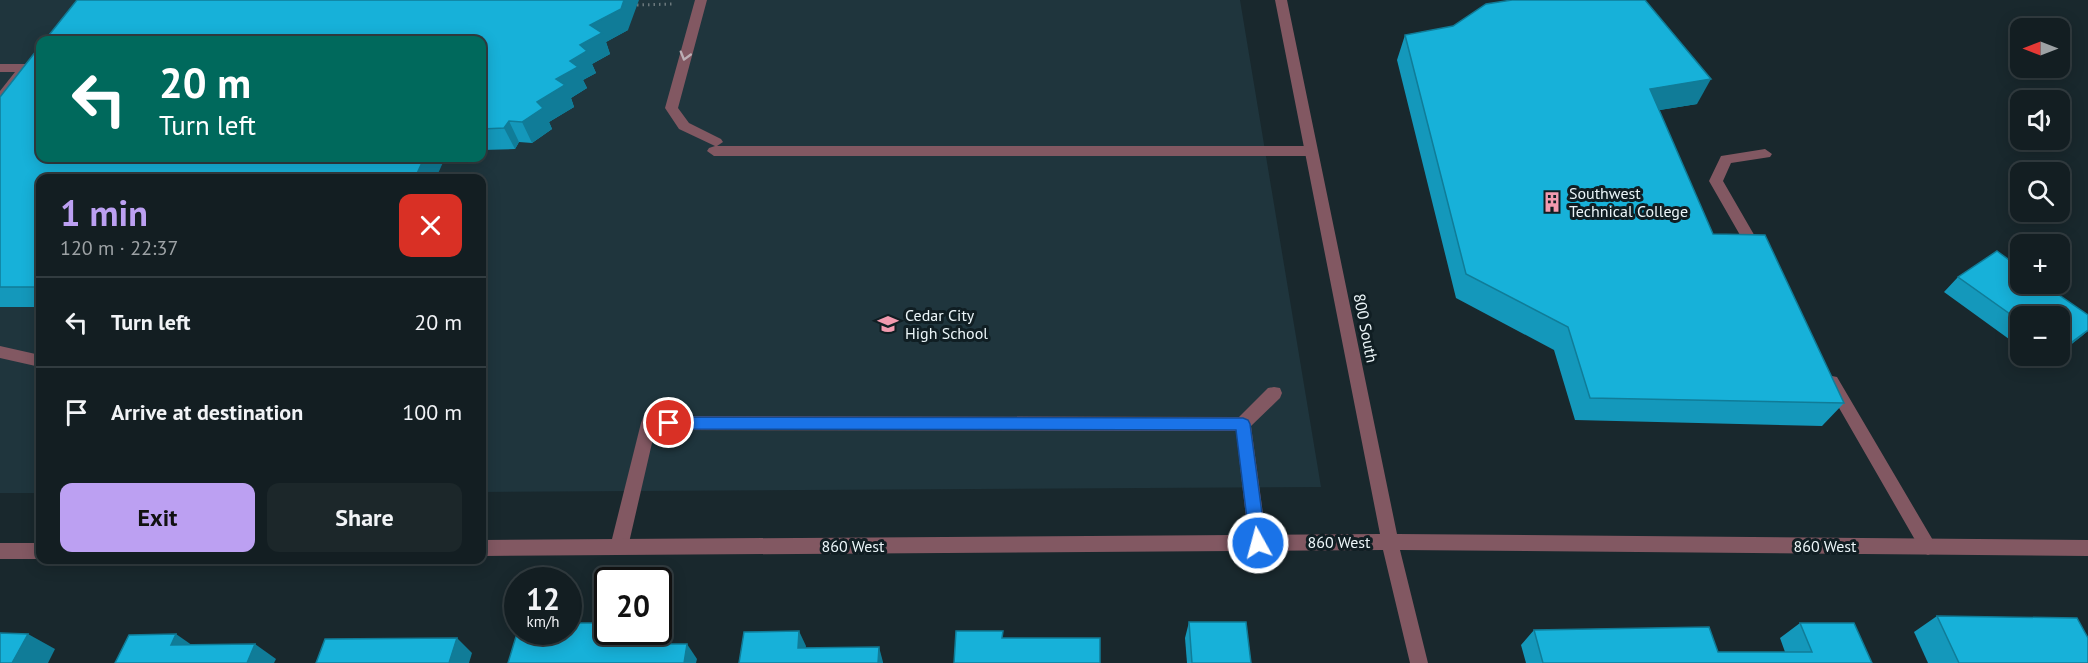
<!DOCTYPE html>
<meta charset="utf-8">
<style>
:root{--surface:#131e22;--page:#1c272a;--text:#f1f3f6;--muted:#9da2a5;--line:#323c40;--accent:#bca0f2}
body{margin:0;font-family:"PT Sans",sans-serif;background:var(--page);color:var(--text);height:100vh;display:flex;flex-direction:column;font-size:22px;white-space:nowrap}
*{box-sizing:border-box;margin:0}
p{font-size:20px;color:var(--muted)}
.icon{flex:none;width:33px;height:33px;fill:none;stroke:currentColor;stroke-width:2;stroke-linecap:round;stroke-linejoin:round}
.map{position:relative;flex:1;overflow:hidden}
.side{position:absolute;left:36px;top:174px;width:450px;height:390px;display:flex;flex-direction:column;background:var(--surface);border-radius:12px;box-shadow:0 3px 15px #0003,0 0 0 2px var(--line)}
.side>*{flex:none}
.top-card{position:absolute;left:36px;top:36px;width:450px;height:126px;border-radius:12px;box-shadow:0 3px 15px #0003,0 0 0 2px var(--line);background:#00695c;color:#fff;overflow:hidden}
.needle{width:39px;rotate:270deg}
.tools{position:absolute;left:2010px;top:18px;display:grid;gap:12px}
.tools a{display:grid;place-items:center;width:60px;height:60px;border-radius:12px;background:var(--surface);box-shadow:0 3px 15px #0003,0 0 0 2px var(--line);font-size:30px}
.speed{position:absolute;left:504px;top:567px;display:flex;gap:12px;font-size:30px;font-weight:700;text-align:center}
.speed>*{display:grid;place-content:center;width:78px;height:78px;border-radius:50%;background:var(--surface);box-shadow:0 3px 15px #0003,0 0 0 2px var(--line);line-height:1}
.speed small{font-size:15px;font-weight:400}
.speed .limit{border:3px solid #111;border-radius:9px;background:#fff;color:#111}
.pin{position:absolute;display:grid;place-items:center;width:51px;height:51px;color:#fff;margin:-26px;border:3px solid #fff;border-radius:50%;box-shadow:0 2px 6px #0007}
.me{position:absolute;width:66px;margin:-33px;rotate:353deg;stroke-linejoin:round;filter:drop-shadow(0 0 4px #0008)}
.turn{display:flex;align-items:center;gap:21px;height:126px;padding:0 24px;font-size:27px}
.turn .icon{width:78px;height:78px;stroke-width:2.5}
.turn b{display:block;font-size:42px;line-height:51px}
.round{display:grid;place-items:center;flex:none;width:63px;height:63px;border-radius:12px;background:var(--page)}
.headline{display:flex;align-items:center;justify-content:space-between;height:102px;padding:0 24px}
h1{font-size:36px;font-weight:800;line-height:45px;color:var(--accent)}
.cta{display:flex;gap:12px;margin-top:auto;padding:12px 24px}
.cta a{flex:1;height:69px;border-radius:12px;background:var(--accent);color:#111;font-size:24px;font-weight:800;line-height:69px;text-align:center}
.cta a+a{background:var(--page);color:var(--text)}
ul{padding:0;list-style:none}
li{display:flex;align-items:center;gap:18px;height:90px;padding:0 24px;border-top:2px solid var(--line)}
li div{flex:1}
li b{display:block;font-size:22px}
li em{font-style:normal}
.map>svg:first-child{display:block}
</style>
<div class="map">
<svg width="2088" height="663" viewBox="0 0 2088 663">
<rect width="100%" height="100%" fill="#19282d"/>
<path fill="#1f353d" fill-rule="evenodd" d="M 0,0 L 1240,0 L 1321,487 L 482,492 L 482,178 L 40,178 L 40,493 L 0,493 ZM 40,40 L 482,40 L 482,158 L 40,158 Z"/>
<g fill="none" stroke-linecap="round" stroke-linejoin="round">
<g stroke="#6b787c" stroke-width="3" stroke-dasharray="1.5 4" stroke-linecap="butt">
<path d="M 637,5 L 673,4"/>
<path d="M 439,160 L 474,161"/>
</g>
<g fill="#825862" fill-rule="evenodd">
<path d="M 695,0 L 707,0 L 678,108 L 689,123 L 721,139 L 723,142 L 717,146 L 1311,146 L 1318,151 L 1311,156 L 714,156 L 707,151 L 709,148 L 715,146 L 679,129 L 665,108 Z"/>
<path d="M 0,64 L 25,64 L 31,68 L 5,103 L 0,104 L 0,91 L 15,72 L 0,72 Z"/>
<path d="M 1765,149 L 1772,154 L 1770,157 L 1731,163 L 1723,181 L 1764,252 L 1757,257 L 1752,256 L 1709,181 L 1721,156 Z"/>
<path d="M 0,346 L 40,355 L 40,367 L 0,358 Z"/>
<path d="M 1832,376 L 1837,377 L 1934,542 L 1937,547 L 1934,552 L 1928,555 L 1922,552 L 1827,387 L 1824,382 L 1827,377 Z"/>
<path d="M 1274,387 L 1280,388 L 1282,393 L 1280,398 L 1251,426 L 1267,543 L 1264,548 L 1258,551 L 1252,548 L 1249,543 L 1236,431 L 655,430 L 628,547 L 625,552 L 619,555 L 613,552 L 610,547 L 641,423 L 643,418 L 649,416 L 1239,417 L 1268,388 Z"/>
</g>
<g fill="#825862" fill-rule="evenodd">
<path d="M 1275,0 L 1287,0 L 1397,534 L 2088,540 L 2088,556 L 1400,550 L 1428,663 L 1410,663 L 1383,550 L 482,556 L 482,540 L 1380,534 Z"/>
<rect x="0" y="543" width="40" height="16"/>
</g>
</g>
<g fill="#1498bb">
<path d="M 628,30 L 606,42 L 610,54 L 592,64 L 596,73 L 583,80 L 587,88 L 571,98 L 574,107 L 549,122 L 552,129 L 532,143 L 519,142 L 515,149 L 482,150 L 482,40 Z"/>
<path d="M 1405,35 L 1697,104 L 1659,110 L 1713,234 L 1844,403 L 1822,426 L 1575,420 L 1554,350 L 1456,298 L 1397,60 Z"/>
<path d="M 0,97 L 40,178 L 40,307 L 0,307 Z"/>
<path d="M 1997,251 L 2020,268 L 2020,284 L 2043,284 L 2088,315 L 2088,331 L 2060,353 L 2060,316 L 2020,316 L 2020,347 L 1944,292 L 1958,277 Z"/>
<path d="M 2032,356 L 2056,356 L 2045,364 Z"/>
<path d="M 1937,616 L 2088,663 L 1928,663 L 1914,632 Z"/>
<path d="M 1189,622 L 1251,663 L 1187,663 L 1185,638 Z"/>
<path d="M 1800,623 L 1872,663 L 1526,663 L 1521,645 L 1534,630 L 1718,652 L 1785,652 L 1780,638 Z"/>
</g>
<g fill="#107c98">
<path d="M 624,0 L 639,0 L 628,30 L 606,42 L 610,54 L 592,64 L 596,73 L 583,80 L 587,88 L 571,98 L 574,107 L 549,122 L 552,129 L 532,143 L 522,122 L 537,102 L 556,79 L 570,61 L 580,45 L 590,25 Z"/>
<path d="M 1711,79 L 1697,104 L 1636,114 L 1650,89 Z"/>
<path d="M 509,121 L 519,142 L 515,149 L 504,128 Z"/>
<path d="M 424,158 L 445,158 L 436,178 L 415,178 Z"/>
<path d="M 2088,330 L 2082,336 L 2060,353 L 2060,352 Z"/>
<path d="M 799,631 L 806,646 L 804,663 L 798,648 Z"/>
<path d="M 629,632 L 637,632 L 642,639 L 637,659 L 625,644 Z"/>
<path d="M 28,634 L 55,649 L 48,663 L 12,663 Z"/>
<path d="M 176,634 L 199,650 L 171,645 Z"/>
<path d="M 457,638 L 472,653 L 469,663 L 449,663 Z"/>
<path d="M 255,644 L 276,659 L 274,663 L 247,663 Z"/>
<path d="M 687,644 L 697,659 L 696,663 L 684,663 Z"/>
<path d="M 879,647 L 883,662 L 883,663 L 878,663 Z"/>
</g>
<g fill="#17b1d9" stroke="#107c98" stroke-width="1.5">
<path d="M 77,0 L 624,0 L 621,9 L 590,25 L 602,33 L 580,45 L 587,51 L 570,61 L 578,67 L 556,79 L 565,85 L 537,102 L 543,108 L 522,122 L 509,121 L 504,128 L 482,129 L 482,40 L 45,40 Z"/>
<path d="M 1512,0 L 1645,0 L 1711,79 L 1650,89 L 1713,234 L 1765,235 L 1844,403 L 1590,398 L 1568,327 L 1466,274 L 1405,35 L 1453,26 L 1486,4 Z"/>
<path d="M 40,46 L 40,158 L 424,158 L 415,178 L 40,178 L 40,287 L 0,287 L 0,97 Z"/>
<path d="M 1997,251 L 2020,268 L 2020,284 L 2043,284 L 2088,315 L 2088,330 L 2061,350 L 2060,349 L 2060,316 L 2020,316 L 2020,321 L 1958,277 Z"/>
<path d="M 1937,616 L 2077,618 L 2088,638 L 2088,663 L 1959,663 Z"/>
<path d="M 1189,622 L 1246,622 L 1251,663 L 1192,663 Z"/>
<path d="M 568,623 L 608,623 L 608,632 L 629,632 L 625,644 L 687,644 L 684,663 L 508,663 L 518,630 L 518,632 L 568,632 Z"/>
<path d="M 1800,623 L 1854,623 L 1872,663 L 1543,663 L 1534,630 L 1709,627 L 1718,652 L 1812,652 Z"/>
<path d="M 799,631 L 798,648 L 879,647 L 878,663 L 739,663 L 744,632 Z"/>
<path d="M 956,631 L 1003,631 L 1002,638 L 1100,638 L 1100,663 L 954,663 Z"/>
<path d="M 0,633 L 28,634 L 12,663 L 0,663 Z"/>
<path d="M 176,634 L 171,645 L 255,644 L 247,663 L 115,663 L 129,635 Z"/>
<path d="M 457,638 L 449,663 L 316,663 L 325,639 Z"/>
</g>
<defs><path id="oneway-chevron" d="M-2-3.5L2.5 0L-2 3.5" fill="none" stroke-width="1.6" stroke-linecap="round" stroke-linejoin="round" transform="scale(1.5)"/></defs>
<use stroke="#bcafb5" href="#oneway-chevron" transform="translate(685 56) rotate(106)"/>
<path fill="#1a73e8" stroke="#114b97" stroke-width="1.5" d="M 669,417 L 1243,418 L 1248,420 L 1250,424 L 1266,543 L 1264,548 L 1258,550 L 1253,548 L 1250,543 L 1236,430 L 669,429 L 663,427 L 661,423 L 663,419 Z"/>
<defs>
<g id="building-bare" transform="scale(1.62)"><path d="M-4-6H4V6H1V3H-1V6H-4ZM-2.5-4.3h1.7v1.8h-1.7ZM.8-4.3h1.7v1.8H.8ZM-2.5-1h1.7V.8h-1.7ZM.8-1h1.7V.8H.8Z" fill="#f29aaf" stroke="#101e23" stroke-width="2.5" paint-order="stroke"/></g>
<g id="school-bare" transform="scale(1.62)"><path d="M0-5L7-2L0 1L-7-2ZM-4 1L0 2.5L4 1V4Q0 6-4 4Z" fill="#f29aaf" stroke="#101e23" stroke-width="2.5" paint-order="stroke"/></g>
</defs>
<g fill-rule="evenodd">
<use href="#building-bare" x="1552" y="202"/>
<use href="#school-bare" x="888" y="324"/>
</g>
<g text-anchor="middle" dominant-baseline="central" stroke-width="6" stroke-linejoin="round" paint-order="stroke">
<g font-size="16" fill="#ecf6f9" stroke="#101e23" text-anchor="start">
<text x="1569" y="193">Southwest<tspan x="1569" dy="18">Technical College</tspan></text>
<text x="905" y="315">Cedar City<tspan x="905" dy="18">High School</tspan></text>
</g>
<g font-size="16" fill="#ecf6f9" stroke="#101e23">
<text transform="translate(1366 328) rotate(79)">800 South</text>
<text x="1339" y="542">860 West</text>
<text x="853" y="546">860 West</text>
<text x="1825" y="546">860 West</text>
</g>
</g>
</svg>
<div class="tools">
<a><svg class="needle" viewBox="-14 -14 28 28"><path d="M0-13l5 13h-10z" fill="#e53935"/><path d="M0 13l5-13h-10z" fill="#9da2a5"/></svg></a>
<a><svg class="icon" aria-label="sound" viewBox="0 0 24 24"><path d="M4 9h4l5-4v14l-5-4H4zM17 9q2 3 0 6"/></svg></a>
<a><svg class="icon" aria-label="search" viewBox="0 0 24 24"><circle cx="10" cy="10" r="6"/><path d="M15 15l6 6"/></svg></a>
<a>+</a>
<a>−</a>
</div>
<div class="speed"><div>12<small>km/h</small></div><div class="limit">20</div></div>
<div class="pin" style="left:669px;top:423px;background:#d93025"><svg class="icon" aria-label="arrive" viewBox="0 0 24 24"><path d="M6 21V4h12l-3 4 3 4H6"/></svg></div>
<svg class="me" style="left:1258px;top:543px" viewBox="-20 -20 40 40"><circle r="17" fill="#1a73e8" stroke="#fff" stroke-width="3"/><path d="M0-11L8 9 0 5-8 9z" fill="#fff"/></svg>
<div class="top-card">
<div class="turn"><svg class="icon" aria-label="left" viewBox="0 0 24 24"><path d="M17 20v-9H6M10 6l-5 5 5 5"/></svg><div><b>20 m</b>Turn left</div></div>
</div>
<section class="side">
<div class="headline"><div><h1>1 min</h1><p>120 m · 22:37</p></div><a class="round" style="background:#d93025;color:#fff"><svg class="icon" aria-label="close" viewBox="0 0 24 24"><path d="M6 6l12 12M18 6L6 18"/></svg></a></div>
<ul>
<li><svg class="icon" aria-label="left" viewBox="0 0 24 24"><path d="M17 20v-9H6M10 6l-5 5 5 5"/></svg><div><b>Turn left</b></div><em>20 m</em></li>
<li><svg class="icon" aria-label="arrive" viewBox="0 0 24 24"><path d="M6 21V4h12l-3 4 3 4H6"/></svg><div><b>Arrive at destination</b></div><em>100 m</em></li>
</ul>
<div class="cta"><a>Exit</a><a>Share</a></div>
</section>
</div>
